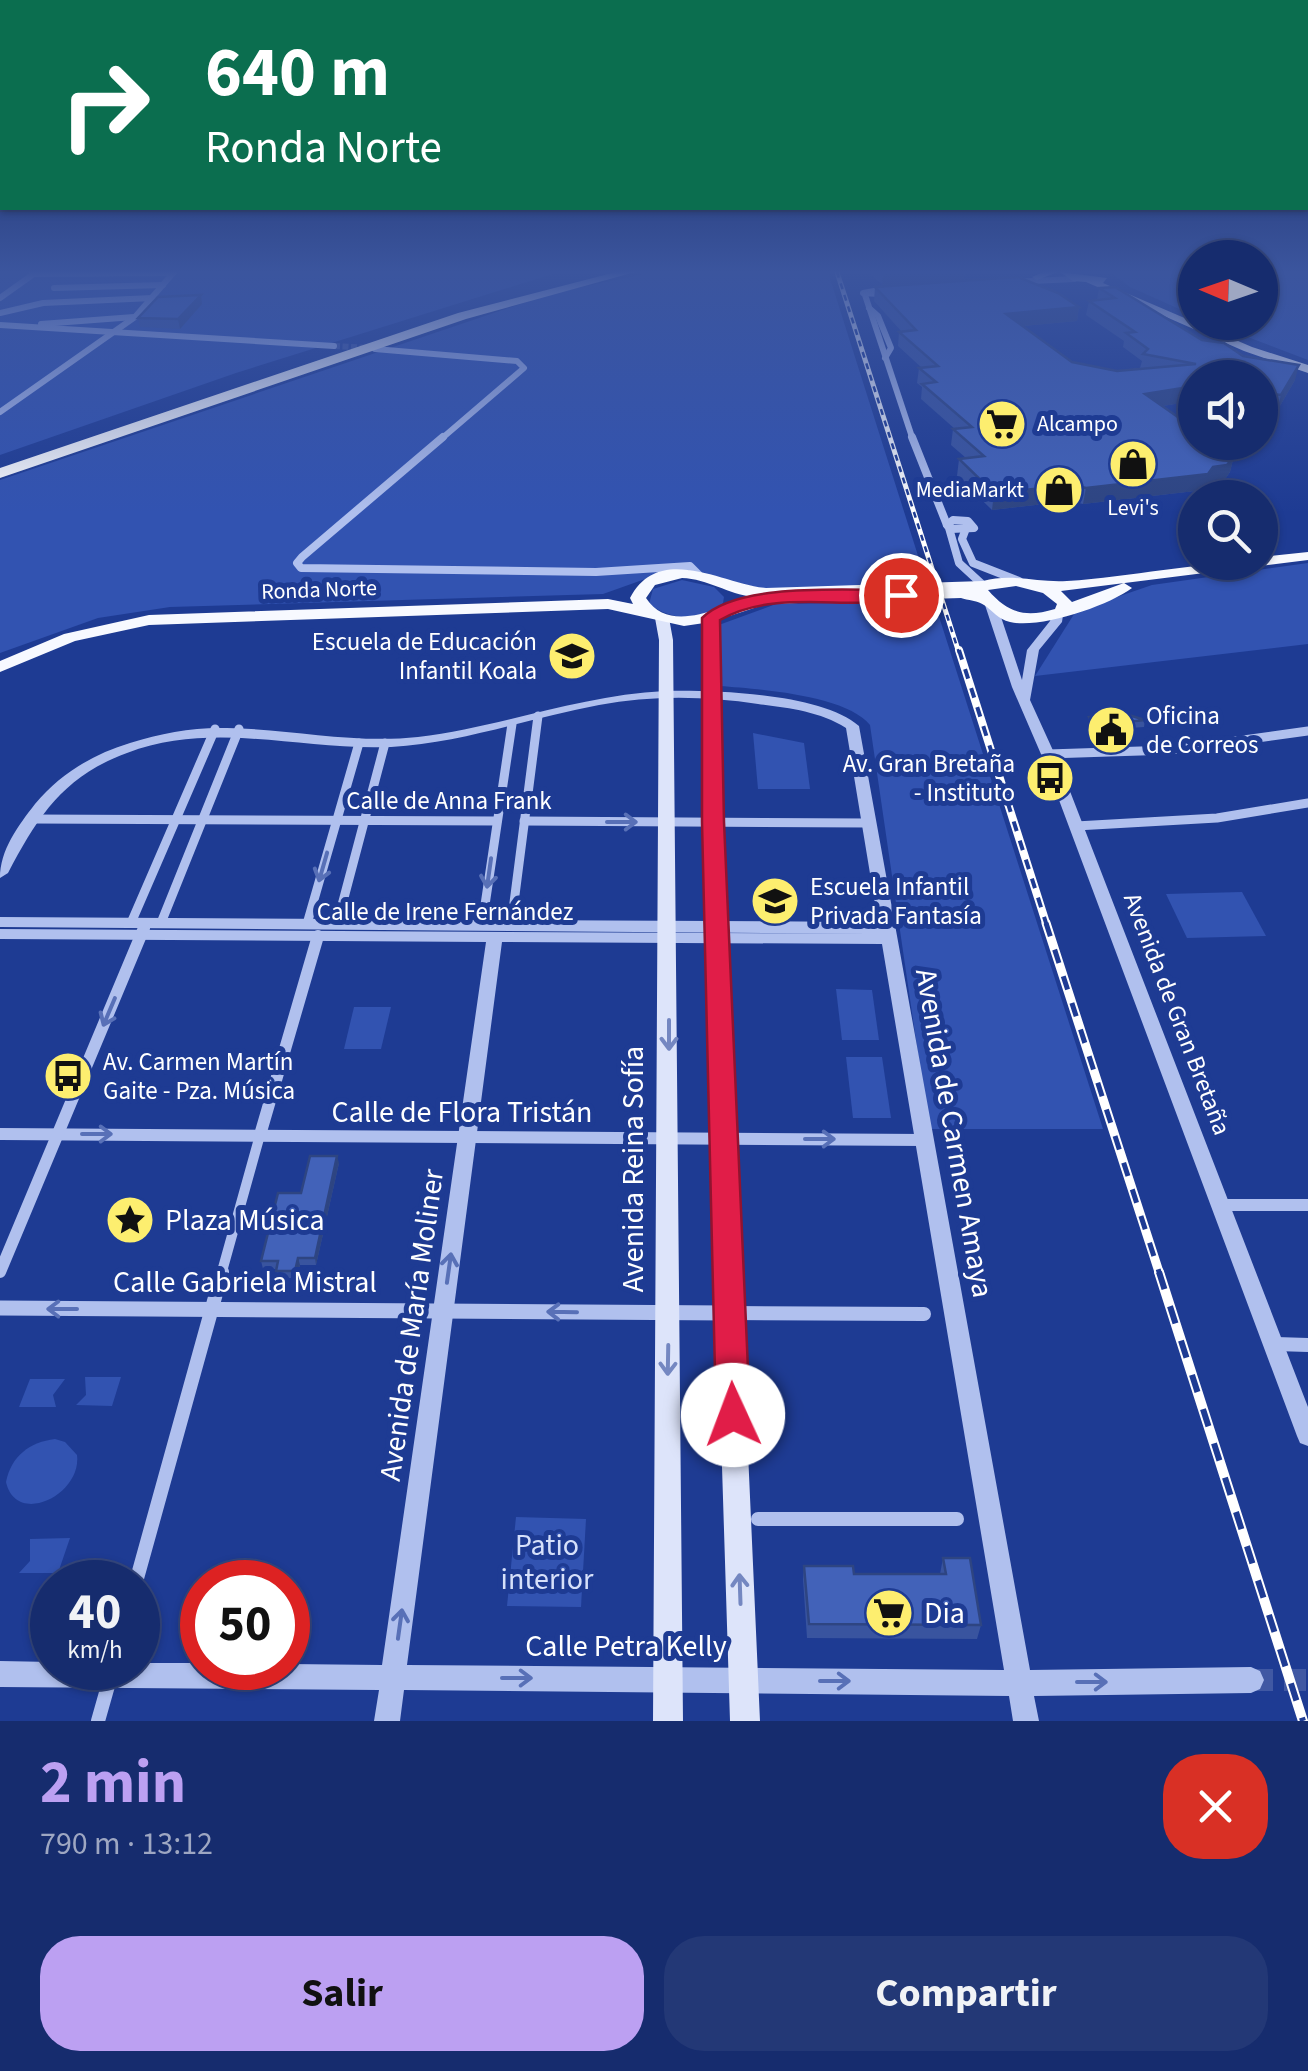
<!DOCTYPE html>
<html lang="es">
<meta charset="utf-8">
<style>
:root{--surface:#162c6e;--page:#233876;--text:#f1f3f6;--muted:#9ea7c2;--line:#354881;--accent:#bca0f2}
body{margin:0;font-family:"Source Sans 3",sans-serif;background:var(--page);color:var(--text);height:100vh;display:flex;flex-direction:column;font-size:38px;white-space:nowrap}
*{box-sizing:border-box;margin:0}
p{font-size:32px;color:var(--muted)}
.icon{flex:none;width:55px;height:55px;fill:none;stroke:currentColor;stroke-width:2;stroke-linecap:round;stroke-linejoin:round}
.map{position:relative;height:1721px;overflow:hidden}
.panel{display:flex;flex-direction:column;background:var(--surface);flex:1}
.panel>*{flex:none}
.banner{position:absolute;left:0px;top:0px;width:1310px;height:210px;box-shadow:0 2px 8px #0004,0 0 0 2px var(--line);background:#0b6e4f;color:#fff;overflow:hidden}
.needle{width:65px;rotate:272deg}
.buttons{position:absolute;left:1178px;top:240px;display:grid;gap:20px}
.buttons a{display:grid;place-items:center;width:100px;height:100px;border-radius:50%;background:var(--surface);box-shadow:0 2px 8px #0004,0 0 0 2px var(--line);font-size:50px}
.speed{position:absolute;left:30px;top:1560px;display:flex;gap:20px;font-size:50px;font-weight:700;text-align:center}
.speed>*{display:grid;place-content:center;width:130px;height:130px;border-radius:50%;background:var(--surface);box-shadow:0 2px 8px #0004,0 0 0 2px var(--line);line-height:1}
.speed small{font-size:25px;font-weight:400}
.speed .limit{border:15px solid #d22;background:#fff;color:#111}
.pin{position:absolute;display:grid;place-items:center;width:85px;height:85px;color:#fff;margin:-42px;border:5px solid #fff;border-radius:50%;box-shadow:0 2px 10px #0007}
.me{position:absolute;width:110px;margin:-55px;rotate:358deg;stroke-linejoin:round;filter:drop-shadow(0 0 8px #0008)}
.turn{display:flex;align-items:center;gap:35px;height:210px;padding:0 40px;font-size:45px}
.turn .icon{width:130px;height:130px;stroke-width:2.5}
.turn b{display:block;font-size:70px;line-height:85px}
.round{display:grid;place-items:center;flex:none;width:105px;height:105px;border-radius:40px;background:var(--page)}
.headline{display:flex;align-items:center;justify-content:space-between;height:170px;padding:0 40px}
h1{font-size:60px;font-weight:700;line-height:75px;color:var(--accent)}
.action{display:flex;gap:20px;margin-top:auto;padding:20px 40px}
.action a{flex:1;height:115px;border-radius:40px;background:var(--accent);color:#111;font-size:40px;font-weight:700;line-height:115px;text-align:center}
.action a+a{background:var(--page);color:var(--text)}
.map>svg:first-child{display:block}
</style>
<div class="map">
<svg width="1308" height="1721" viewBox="0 0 1308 1721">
<rect width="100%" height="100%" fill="#1e3b93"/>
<g fill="#3253b1">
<path d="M 0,272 L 559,272 L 236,373 L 0,455 Z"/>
<path d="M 654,272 L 828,272 L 927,584 L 764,589 L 687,571 L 648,578 L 603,594 L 170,607 L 98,618 L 0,653 L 0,480 L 553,293 Z"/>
<path d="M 1110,272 L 1195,272 L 1195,316 L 1130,287 Z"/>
<path d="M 1260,272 L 1308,272 L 1308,360 L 1211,323 L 1260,322 Z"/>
<path d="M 1308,563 L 1308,644 L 1035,676 L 1076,611 L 1152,585 Z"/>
<path d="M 682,580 L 714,587 L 724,597 L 723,603 C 703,624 670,620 649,604 L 653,589 Z"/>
<path d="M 934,601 L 1103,1129 L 929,1129 L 870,725 C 846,695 758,689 720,686 L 716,626 L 776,604 Z"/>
<path d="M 753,733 L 804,743 L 810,789 L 758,789 Z"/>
<path d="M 1242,892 L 1266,936 L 1187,938 L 1166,894 Z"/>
<path d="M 836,989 L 872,990 L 879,1040 L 842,1040 Z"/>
<path d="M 354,1007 L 391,1007 L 381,1049 L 344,1049 Z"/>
<path d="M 846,1057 L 882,1057 L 891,1118 L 853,1118 Z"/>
<path d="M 85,1377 L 121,1377 L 112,1406 L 76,1405 L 86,1395 Z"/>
<path d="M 30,1379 L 65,1379 L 53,1395 L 56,1407 L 19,1407 Z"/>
<path d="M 55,1439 L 65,1442 L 77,1455 C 82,1495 16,1527 6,1482 C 11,1456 30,1442 55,1439 Z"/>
<path d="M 516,1517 L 586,1519 L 581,1607 L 507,1606 Z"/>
<path d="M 70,1538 L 58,1573 L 19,1573 L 30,1561 L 30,1539 Z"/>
</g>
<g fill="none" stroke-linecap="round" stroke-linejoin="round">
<path stroke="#4058a3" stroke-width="6" stroke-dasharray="6 2.5" stroke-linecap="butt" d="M 334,346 L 369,348"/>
<path stroke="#4058a3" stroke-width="22" stroke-dasharray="22 11" stroke-linecap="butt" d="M 1251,1680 L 1308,1680"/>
<g stroke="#b0c0ee" stroke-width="9">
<path d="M 32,819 L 497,821"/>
<path d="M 524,821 L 868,823"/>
<path d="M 1076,826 L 1217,818 L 1308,803"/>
</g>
<path stroke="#b0c0ee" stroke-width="10" d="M 221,1275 L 260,1135"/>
<g stroke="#b0c0ee" stroke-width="14">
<path d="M 732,1313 L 924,1314"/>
<path d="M 1276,1344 L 1308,1345"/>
<path d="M 758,1519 L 957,1519"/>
<path d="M 136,1582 L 222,1272"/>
<path d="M 98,1721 L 113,1668"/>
</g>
<g stroke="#b0c0ee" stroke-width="6">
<path d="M 32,274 L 173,273"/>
<path d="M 1013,282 L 1074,279"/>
<path d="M 54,288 L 163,285"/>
<path d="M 874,291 L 879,294 L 863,293 Z"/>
<path d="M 865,295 L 913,440"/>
<path d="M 0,298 L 35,273"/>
<path d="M 869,308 L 878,316 L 891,348 L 885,358"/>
<path d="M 0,313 L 43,303 L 152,298"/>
<path d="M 41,324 L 134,317"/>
<path d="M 0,325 L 334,346"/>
<path d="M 375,349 L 517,361 L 524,368 L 440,440"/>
<path d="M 0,412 L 135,317 L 174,272"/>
</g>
<g stroke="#b0c0ee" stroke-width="8">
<path d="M 443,437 L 302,557 L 297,563 L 301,568 L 596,572 L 690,566 L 699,575"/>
<path d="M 912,437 L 947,525"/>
<path d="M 953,520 L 968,521 L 974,528 L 951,529 L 947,525 Z"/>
<path d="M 949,528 L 959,563 L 984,586"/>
<path d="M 965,531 L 962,539 L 973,563 L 1019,581"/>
</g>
<g stroke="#b0c0ee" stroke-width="9">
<path d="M 1048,754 L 1171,750 L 1308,731"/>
<path d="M 131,923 L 215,729"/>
<path d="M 161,923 L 239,729"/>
<path d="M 307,924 L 359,743"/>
<path d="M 337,924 L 385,743"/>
<path d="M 482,925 L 512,724"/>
<path d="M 511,926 L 538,716"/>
</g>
<g stroke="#b0c0ee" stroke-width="12">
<path d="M 0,1134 L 924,1140"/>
<path d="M 260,1135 L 318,936"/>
<path d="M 1220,1205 L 1308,1205"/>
<path d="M 0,1272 L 144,928"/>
</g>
<path stroke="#b0c0ee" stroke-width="15" d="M 0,1308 L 728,1313"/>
<g fill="#b0c0ee" fill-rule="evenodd">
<path d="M 991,601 L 997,605 L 1022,680 L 1027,650 L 1050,621 L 1053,612 L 1061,612 L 1063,615 L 1062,622 L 1039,650 L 1030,700 L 1061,768 L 1308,1407 L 1308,1446 L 1300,1443 L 1297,1436 L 1047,768 L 1012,687 L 985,605 Z"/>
<path d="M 665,691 C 713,690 822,693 859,726 L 1030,1670 L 1251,1667 L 1260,1671 L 1264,1680 L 1260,1689 L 1251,1693 L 1034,1696 L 1039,1721 L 1013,1721 L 1009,1696 L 404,1690 L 400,1721 L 374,1721 L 379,1690 L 0,1687 L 0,1661 L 52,1662 L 52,1668 L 138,1668 L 138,1663 L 202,1663 L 202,1668 L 288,1668 L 288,1664 L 382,1665 L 486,942 L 0,939 L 0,929 L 880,934 L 0,927 L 0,917 L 878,922 L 846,728 C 819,711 788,708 758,704 C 706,696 652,695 599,705 C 529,718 463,743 391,747 C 301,751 215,720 127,753 C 64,776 38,816 8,873 L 0,878 C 0,850 18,826 35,804 C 60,774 93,754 130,743 C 162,733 194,727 227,728 C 291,729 354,744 418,737 C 501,727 580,695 665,691 ZM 502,942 L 882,944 L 1004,1670 L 407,1665 Z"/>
</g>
<g fill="#dde4fa" fill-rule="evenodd">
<path d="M 662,614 L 669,618 L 673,640 L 683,1721 L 653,1721 L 659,640 L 655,618 Z"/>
<path d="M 711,614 L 718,618 L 733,1116 L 760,1721 L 730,1721 L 711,1116 L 704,618 Z"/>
</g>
<path fill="#f7f9ff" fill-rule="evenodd" d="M 1308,552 L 1308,560 L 1061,591 L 1072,602 L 1124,583 L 1132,588 C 1108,606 1040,629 1010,622 C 998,619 993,611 984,605 C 979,601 967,600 961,598 L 766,604 L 711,622 L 684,626 L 608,609 L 149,625 L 75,641 L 0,672 L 0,661 L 64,634 L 149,615 L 608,599 L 633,604 L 630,598 C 659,542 723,584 766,588 L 983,581 C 1012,573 1038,583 1067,581 C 1132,577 1195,562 1260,562 L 1260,557 ZM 682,578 C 708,579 728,594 753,597 C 721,605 671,636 646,598 L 655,585 ZM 1016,586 L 1043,593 L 1057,604 L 1055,609 C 1025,618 1008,613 988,590 Z"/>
<g fill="#fbfcff" fill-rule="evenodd">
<path d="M 1043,272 L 1058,272 L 1037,280 L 1032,277 Z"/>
<path d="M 1060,272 L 1107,278 L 1103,283 L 1252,347 L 1308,365 L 1308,373 L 1244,351 L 1086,282 L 1073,281 Z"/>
</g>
<path fill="#fff" fill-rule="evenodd" d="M 616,272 L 635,272 L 466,319 L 0,478 L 0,468 L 458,313 Z"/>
<g stroke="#fff" stroke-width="5">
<path id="rail-far3" d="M 837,272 L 959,653"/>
</g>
<g stroke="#fff" stroke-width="8">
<path id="rail-far2" d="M 959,650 L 1047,926"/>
</g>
<g stroke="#fff" stroke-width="9">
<path id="rail-far1" d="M 1046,923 L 1160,1275"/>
</g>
<g stroke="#fff" stroke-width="10">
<path id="rail" d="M 1159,1272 L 1303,1721"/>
</g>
<use href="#rail-far3" stroke="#1e3b93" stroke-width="2.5" stroke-dasharray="6" stroke-linecap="butt"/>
<use href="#rail-far2" stroke="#1e3b93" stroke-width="4" stroke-dasharray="10" stroke-linecap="butt"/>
<use href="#rail-far1" stroke="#1e3b93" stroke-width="5" stroke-dasharray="14" stroke-linecap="butt"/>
<use href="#rail" stroke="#1e3b93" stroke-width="6" stroke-dasharray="18" stroke-linecap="butt"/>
</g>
<g fill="#39549f">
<path d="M 867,272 L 965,272 L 963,281 L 1079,307 L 1077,321 L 1023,326 L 1072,362 L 1117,371 L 1140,368 L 1142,361 L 1123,347 L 1124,341 L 1086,315 L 1089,301 L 1097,300 L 1099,288 L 1202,340 L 1243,356 L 1295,380 L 1277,411 L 1260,408 L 1260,378 L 1195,378 L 1195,401 L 1162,406 L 1234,456 L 1230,472 L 1223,482 L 1209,483 L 1204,490 L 1083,504 L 1070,501 L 992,510 L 957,476 L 959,459 L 966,458 L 951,445 L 953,429 L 955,429 L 921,399 L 922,387 L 917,383 L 919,368 L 922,368 L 898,346 L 899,332 L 902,332 L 874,301 L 875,287 L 882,286 L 882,284 Z"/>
<path d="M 202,304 L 180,329 L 140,327 L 138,318 Z"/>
<path d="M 1089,717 L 1145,720 L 1144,727 L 1130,728 L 1132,733 L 1131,739 L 1099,741 L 1088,723 Z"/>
<path d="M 339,1163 L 316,1265 L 300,1265 L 297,1278 L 278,1278 L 276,1269 L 263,1269 L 261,1261 L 301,1193 Z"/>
<path d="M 943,1558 L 981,1625 L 977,1639 L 807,1638 L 803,1579 L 804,1566 L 854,1574 L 940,1574 Z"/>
</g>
<g fill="#2e4582">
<path d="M 914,272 L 965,272 L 963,281 L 882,288 L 883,274 Z"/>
<path d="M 201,295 L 202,304 L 180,329 L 178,319 Z"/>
<path d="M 1079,307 L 1077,321 L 1004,328 L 1006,314 Z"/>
<path d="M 1299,365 L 1295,380 L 1277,411 L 1281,395 Z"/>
<path d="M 1195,386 L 1195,401 L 1142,409 L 1145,394 Z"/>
<path d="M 1234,456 L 1230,472 L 1223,482 L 1209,483 L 1204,490 L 1083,504 L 1086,488 L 1213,467 Z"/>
<path d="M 1073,485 L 1070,501 L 992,510 L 994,493 Z"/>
<path d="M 337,1156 L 339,1163 L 316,1265 L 315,1258 Z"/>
<path d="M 298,1258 L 300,1265 L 297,1278 L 295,1271 Z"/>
</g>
<g fill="#4262b9" stroke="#2e4582" stroke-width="2.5">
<path d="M 885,272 L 914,272 L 883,274 L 887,273 Z"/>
<path d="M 1018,277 L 1058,293 L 1079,307 L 1006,314 L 1072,362 L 1117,371 L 1196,364 L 1143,354 L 1148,349 L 1126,333 L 1135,332 L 1089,301 L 1115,298 L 1099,288 L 1115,287 L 1202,340 L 1224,343 L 1243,356 L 1299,365 L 1281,395 L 1260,392 L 1260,378 L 1195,378 L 1195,386 L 1145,394 L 1195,429 L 1195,442 L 1214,442 L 1234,456 L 1227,465 L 1213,467 L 1208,474 L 1086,488 L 1073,485 L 994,493 L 959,459 L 984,456 L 953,429 L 972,427 L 922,384 L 936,382 L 919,368 L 938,366 L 899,332 L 916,330 L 875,287 Z"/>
<path d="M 201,295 L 178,319 L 138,318 L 158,297 Z"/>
<path d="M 1122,713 L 1145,720 L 1126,722 L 1132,733 L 1100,735 L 1089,717 Z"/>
<path d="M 310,1156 L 337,1156 L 315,1258 L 298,1258 L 295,1271 L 276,1271 L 278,1261 L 261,1261 L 278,1193 L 301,1193 Z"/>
<path d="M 943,1558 L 970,1558 L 981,1625 L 809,1624 L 804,1566 L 853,1566 L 854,1574 L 946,1574 Z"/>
</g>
<defs><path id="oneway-shaft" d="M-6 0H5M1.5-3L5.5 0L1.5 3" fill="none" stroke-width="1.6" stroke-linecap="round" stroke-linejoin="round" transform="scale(2.5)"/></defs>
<g stroke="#5870b7">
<use href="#oneway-shaft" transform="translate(622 822)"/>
<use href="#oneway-shaft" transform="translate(323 867) rotate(106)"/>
<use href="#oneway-shaft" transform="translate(489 873) rotate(98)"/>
<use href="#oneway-shaft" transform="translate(109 1012) rotate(113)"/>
<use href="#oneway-shaft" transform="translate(97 1134)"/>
<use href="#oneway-shaft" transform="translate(820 1139)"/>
<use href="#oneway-shaft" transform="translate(449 1268) rotate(-82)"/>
<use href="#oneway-shaft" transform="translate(62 1309) rotate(-180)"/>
<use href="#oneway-shaft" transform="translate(562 1312) rotate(-179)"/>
<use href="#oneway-shaft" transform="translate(400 1624) rotate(-82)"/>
<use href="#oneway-shaft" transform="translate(517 1678)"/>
<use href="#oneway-shaft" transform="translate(835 1681)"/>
<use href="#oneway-shaft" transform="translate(1092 1682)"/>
</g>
<g stroke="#7487c1">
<use href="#oneway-shaft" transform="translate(669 1035) rotate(90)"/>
<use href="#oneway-shaft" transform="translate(668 1360) rotate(91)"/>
<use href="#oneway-shaft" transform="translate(740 1589) rotate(-92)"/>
</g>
<linearGradient id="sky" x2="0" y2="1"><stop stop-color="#102051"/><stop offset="0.53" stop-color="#3b559e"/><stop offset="1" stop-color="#3b559e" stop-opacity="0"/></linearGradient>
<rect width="1308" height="513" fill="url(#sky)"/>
<path fill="#e11d48" stroke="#92132f" stroke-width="2.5" d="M 901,590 L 910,595 L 907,599 C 846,611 776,588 720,620 L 724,822 L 750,1415 L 745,1425 L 733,1430 L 721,1425 L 716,1415 L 702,822 L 702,618 C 739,581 850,591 901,590 Z"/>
<defs>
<g id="supermarket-disc" transform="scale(2.5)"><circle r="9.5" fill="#fdee6f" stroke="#1e3b93"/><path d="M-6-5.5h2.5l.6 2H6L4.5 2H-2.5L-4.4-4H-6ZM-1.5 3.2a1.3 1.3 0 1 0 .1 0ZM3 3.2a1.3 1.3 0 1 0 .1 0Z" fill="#111"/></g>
<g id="shop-disc" transform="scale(2.5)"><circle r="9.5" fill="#fdee6f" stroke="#1e3b93"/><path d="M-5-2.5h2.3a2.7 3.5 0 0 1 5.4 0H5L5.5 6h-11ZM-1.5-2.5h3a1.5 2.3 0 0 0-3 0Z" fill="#111"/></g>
<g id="school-disc" transform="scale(2.5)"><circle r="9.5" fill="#fdee6f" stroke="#1e3b93"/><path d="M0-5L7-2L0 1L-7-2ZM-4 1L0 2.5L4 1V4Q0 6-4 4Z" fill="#111"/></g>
<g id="civic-disc" transform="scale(2.5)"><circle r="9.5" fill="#fdee6f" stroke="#1e3b93"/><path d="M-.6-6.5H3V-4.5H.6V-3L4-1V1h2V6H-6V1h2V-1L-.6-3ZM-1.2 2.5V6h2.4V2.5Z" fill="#111"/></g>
<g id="bus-disc" transform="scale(2.5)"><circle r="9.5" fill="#fdee6f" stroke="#1e3b93"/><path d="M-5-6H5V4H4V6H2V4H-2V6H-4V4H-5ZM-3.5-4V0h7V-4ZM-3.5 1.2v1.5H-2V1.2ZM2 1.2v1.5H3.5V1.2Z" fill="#111"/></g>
<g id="sight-disc" transform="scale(2.5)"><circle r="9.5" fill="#fdee6f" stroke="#1e3b93"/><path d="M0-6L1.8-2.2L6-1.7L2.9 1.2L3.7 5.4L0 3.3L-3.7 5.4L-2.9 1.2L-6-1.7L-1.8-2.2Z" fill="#111"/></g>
</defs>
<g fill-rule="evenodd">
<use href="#supermarket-disc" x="1002" y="424"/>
<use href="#shop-disc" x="1133" y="464"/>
<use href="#shop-disc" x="1059" y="490"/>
<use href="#school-disc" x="572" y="656"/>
<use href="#civic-disc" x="1111" y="730"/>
<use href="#bus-disc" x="1050" y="778"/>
<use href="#school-disc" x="775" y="901"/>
<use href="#bus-disc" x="68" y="1076"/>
<use href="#sight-disc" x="130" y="1220"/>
<use href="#supermarket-disc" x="889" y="1613"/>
</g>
<g text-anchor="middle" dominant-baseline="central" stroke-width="10" stroke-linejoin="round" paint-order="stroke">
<g font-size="22" fill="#fff" stroke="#1e3b93" text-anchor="start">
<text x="1037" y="424">Alcampo</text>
<text x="1024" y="490" text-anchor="end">MediaMarkt</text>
<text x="1133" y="508" text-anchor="middle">Levi's</text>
</g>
<g font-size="22" fill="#fff" stroke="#1e3b93">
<text transform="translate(319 590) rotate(-2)">Ronda Norte</text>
</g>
<g font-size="25" fill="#fff" stroke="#1e3b93" text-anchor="start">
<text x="537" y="642" text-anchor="end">Escuela de Educación<tspan x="537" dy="29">Infantil Koala</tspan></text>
<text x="1146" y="716">Oficina<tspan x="1146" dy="29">de Correos</tspan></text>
<text x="1015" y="764" text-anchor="end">Av. Gran Bretaña<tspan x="1015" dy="29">- Instituto</tspan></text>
<text x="810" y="887">Escuela Infantil<tspan x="810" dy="29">Privada Fantasía</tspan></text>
<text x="103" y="1062">Av. Carmen Martín<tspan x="103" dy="29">Gaite - Pza. Música</tspan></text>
</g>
<g font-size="25" fill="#fff" stroke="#1e3b93">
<text x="449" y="801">Calle de Anna Frank</text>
<text x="445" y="912">Calle de Irene Fernández</text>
<text transform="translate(1177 1014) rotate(69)">Avenida de Gran Bretaña</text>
</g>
<g font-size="30" fill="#fff" stroke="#1e3b93">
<text x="462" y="1112">Calle de Flora Tristán</text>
<text transform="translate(954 1133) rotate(80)">Avenida de Carmen Amaya</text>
<text transform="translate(633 1169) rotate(-90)">Avenida Reina Sofía</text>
<text x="245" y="1282">Calle Gabriela Mistral</text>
<text transform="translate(412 1325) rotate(-82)">Avenida de María Moliner</text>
<text x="626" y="1646">Calle Petra Kelly</text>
</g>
<g font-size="30" fill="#fff" stroke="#1e3b93" text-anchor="start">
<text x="165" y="1220">Plaza Música</text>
<text x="924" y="1613">Dia</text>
</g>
<g font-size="30" fill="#d6e0fa" stroke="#1e3b93">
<text x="547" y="1545">Patio<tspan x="547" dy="34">interior</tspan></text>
</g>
</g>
</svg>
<div class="buttons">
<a><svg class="needle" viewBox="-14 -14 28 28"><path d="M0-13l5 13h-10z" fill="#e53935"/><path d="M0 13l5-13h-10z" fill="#9ea7c2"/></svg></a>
<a><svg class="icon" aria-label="sound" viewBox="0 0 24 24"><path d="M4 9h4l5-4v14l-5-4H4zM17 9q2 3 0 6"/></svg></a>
<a><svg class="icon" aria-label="search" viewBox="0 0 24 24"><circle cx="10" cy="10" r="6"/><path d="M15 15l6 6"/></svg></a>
</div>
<div class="speed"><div>40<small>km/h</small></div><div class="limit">50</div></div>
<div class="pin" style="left:901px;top:595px;background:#d93025"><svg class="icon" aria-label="arrive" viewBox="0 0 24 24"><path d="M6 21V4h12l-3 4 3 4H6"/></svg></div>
<svg class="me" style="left:733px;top:1415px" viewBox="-20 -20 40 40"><circle r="19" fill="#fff"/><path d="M0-13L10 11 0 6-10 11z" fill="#e11d48"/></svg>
<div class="banner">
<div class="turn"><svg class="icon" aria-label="right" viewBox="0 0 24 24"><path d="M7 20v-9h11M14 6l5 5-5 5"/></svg><div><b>640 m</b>Ronda Norte</div></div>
</div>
</div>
<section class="panel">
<div class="headline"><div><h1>2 min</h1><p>790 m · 13:12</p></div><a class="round" style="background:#d93025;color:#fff"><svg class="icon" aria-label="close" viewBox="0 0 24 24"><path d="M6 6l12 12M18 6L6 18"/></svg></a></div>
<div class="action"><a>Salir</a><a>Compartir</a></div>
</section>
